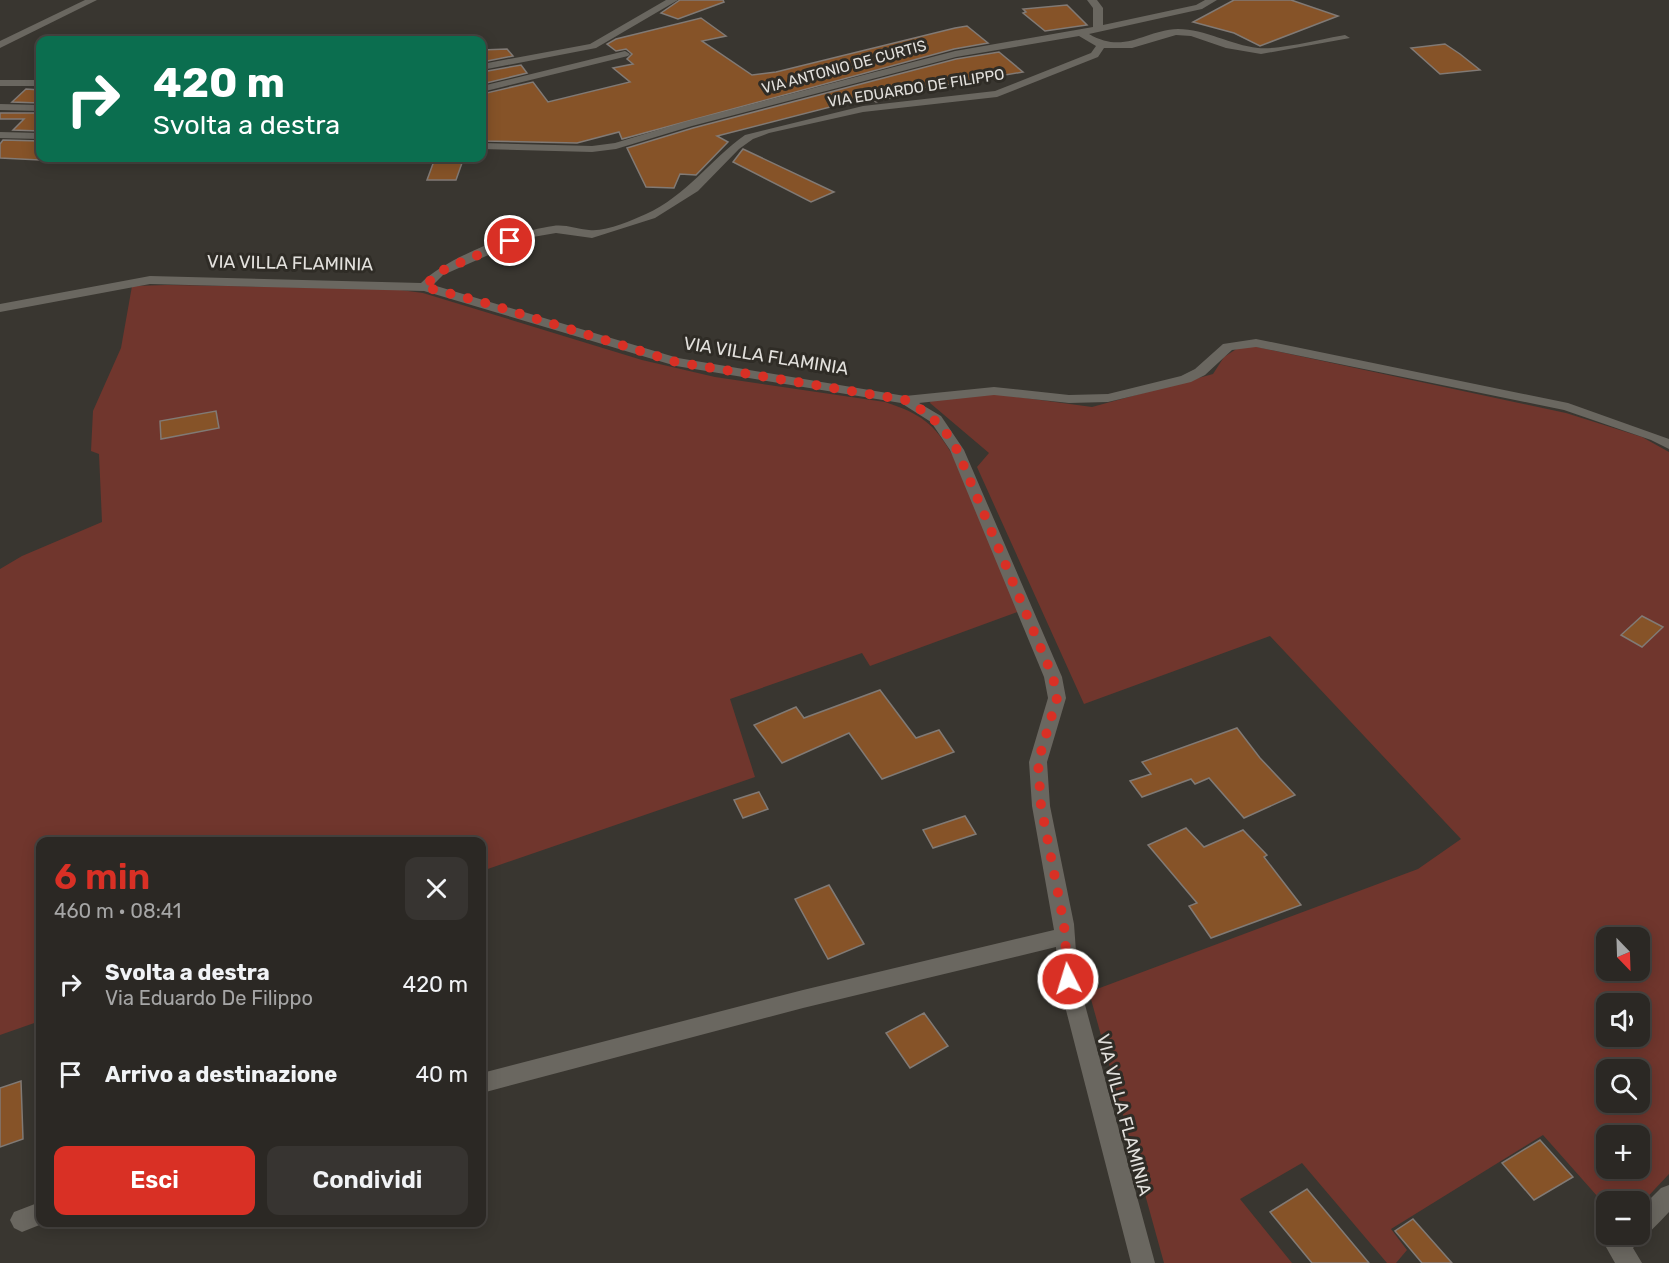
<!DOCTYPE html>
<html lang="it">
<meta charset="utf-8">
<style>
:root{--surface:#2b2824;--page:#373431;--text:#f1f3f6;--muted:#a6a6a6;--line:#474441;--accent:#d93025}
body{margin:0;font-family:Rubik,sans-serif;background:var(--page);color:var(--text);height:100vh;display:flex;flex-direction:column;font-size:22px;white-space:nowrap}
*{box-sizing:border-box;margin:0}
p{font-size:20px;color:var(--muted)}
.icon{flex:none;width:33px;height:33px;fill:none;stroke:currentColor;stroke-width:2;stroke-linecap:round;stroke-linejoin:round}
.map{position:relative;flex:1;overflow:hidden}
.drawer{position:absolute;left:36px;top:837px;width:450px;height:390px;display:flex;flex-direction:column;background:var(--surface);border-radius:12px;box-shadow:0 3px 15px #0003,0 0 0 2px var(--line)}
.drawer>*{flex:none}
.guide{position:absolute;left:36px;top:36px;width:450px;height:126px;border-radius:12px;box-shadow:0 3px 15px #0003,0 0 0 2px var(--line);background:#0b6e4f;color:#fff;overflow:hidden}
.needle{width:39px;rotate:157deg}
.controls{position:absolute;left:1596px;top:927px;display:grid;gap:12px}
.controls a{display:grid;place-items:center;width:54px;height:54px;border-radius:12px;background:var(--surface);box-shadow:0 3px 15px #0003,0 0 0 2px var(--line);font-size:30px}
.pin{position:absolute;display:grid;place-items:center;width:51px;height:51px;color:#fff;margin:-26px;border:3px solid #fff;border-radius:50%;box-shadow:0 2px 6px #0007}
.me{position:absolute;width:66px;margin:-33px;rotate:355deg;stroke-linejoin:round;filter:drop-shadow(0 0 4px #0008)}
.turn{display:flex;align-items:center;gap:21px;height:126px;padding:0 18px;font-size:27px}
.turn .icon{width:78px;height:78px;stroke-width:2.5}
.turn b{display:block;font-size:42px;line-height:51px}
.round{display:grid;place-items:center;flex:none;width:63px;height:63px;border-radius:12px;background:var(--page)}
.summary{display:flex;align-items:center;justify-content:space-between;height:102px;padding:0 18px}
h1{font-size:36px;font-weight:600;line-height:45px;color:var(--accent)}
.primary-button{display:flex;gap:12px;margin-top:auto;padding:12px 18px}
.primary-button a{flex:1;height:69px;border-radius:12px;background:var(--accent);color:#fff;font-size:24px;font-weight:600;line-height:69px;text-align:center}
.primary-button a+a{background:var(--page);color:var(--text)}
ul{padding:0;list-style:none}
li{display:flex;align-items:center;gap:18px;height:90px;padding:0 18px}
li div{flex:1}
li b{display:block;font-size:22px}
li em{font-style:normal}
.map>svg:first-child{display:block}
</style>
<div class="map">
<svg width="1669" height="1263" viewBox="0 0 1669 1263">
<rect width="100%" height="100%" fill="#393630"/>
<g fill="#70362d" fill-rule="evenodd">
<path d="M 167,285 L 393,289 L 423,293 L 642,360 L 715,377 L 885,402 C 921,414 934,423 953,456 L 1020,611 L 870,666 L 862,653 L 730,699 L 755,777 L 482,871 L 482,842 L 40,842 L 40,1021 L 0,1035 L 0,569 L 22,556 L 102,522 L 99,454 L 91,451 L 93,411 L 121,348 L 132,286 Z"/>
<path d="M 1241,346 L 1257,347 L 1566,413 L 1642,437 L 1669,452 L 1669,1174 L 1640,1205 L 1640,1202 L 1606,1202 L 1606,1206 L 1543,1135 L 1391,1229 L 1407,1250 L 1396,1263 L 1387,1263 L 1302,1163 L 1240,1199 L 1292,1263 L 1164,1263 L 1089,992 L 1418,869 L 1461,839 L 1270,636 L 1084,704 L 977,467 L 989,453 L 930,403 L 931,400 L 996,394 L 1092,407 L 1213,374 L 1224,357 ZM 1606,938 L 1640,938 L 1640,970 L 1606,970 ZM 1606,1004 L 1640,1004 L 1640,1036 L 1606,1036 ZM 1606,1070 L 1640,1070 L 1640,1102 L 1606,1102 ZM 1606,1136 L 1640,1136 L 1640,1168 L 1606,1168 Z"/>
</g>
<g fill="#865328" stroke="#817a75" stroke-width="1.5">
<path d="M 680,0 L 723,0 L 724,2 L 678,19 L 661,13 Z"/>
<path d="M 1234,0 L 1291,0 L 1338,16 L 1260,46 L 1234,33 L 1193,22 Z"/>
<path d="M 1067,5 L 1087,25 L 1045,31 L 1023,13 L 1026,12 L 1023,9 Z"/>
<path d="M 701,18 L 726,36 L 702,41 L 752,75 L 776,72 L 955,28 L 967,26 L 988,43 L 954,49 L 622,139 L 619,132 L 577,143 L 482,141 L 482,94 L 533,82 L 548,102 L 630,82 L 613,68 L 633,64 L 627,59 L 632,54 L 626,49 L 616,51 L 607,44 L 616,39 Z"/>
<path d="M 1445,44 L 1460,54 L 1480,70 L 1440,74 L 1411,48 Z"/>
<path d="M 507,49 L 513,56 L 482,62 L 482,50 Z"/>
<path d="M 999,52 L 1023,72 L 947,85 L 944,82 L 876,102 L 869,97 L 717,136 L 728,142 L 696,175 L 680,174 L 674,188 L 646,187 L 627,148 L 693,128 L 956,59 Z"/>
<path d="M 521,65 L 527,73 L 482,84 L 482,72 Z"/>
<path d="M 26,89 L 40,90 L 40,103 L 12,102 Z"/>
<path d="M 0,113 L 40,113 L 40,131 L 13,130 L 24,119 L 0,119 Z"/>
<path d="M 3,140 L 40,141 L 40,160 L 0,158 L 0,144 Z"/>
<path d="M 743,149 L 834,192 L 811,202 L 733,162 Z"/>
<path d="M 463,160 L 456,180 L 427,180 L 434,161 Z"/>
<path d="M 216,411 L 219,428 L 161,439 L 160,421 Z"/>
<path d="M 1642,616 L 1663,627 L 1642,647 L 1621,635 Z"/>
<path d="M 880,690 L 916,738 L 939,730 L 954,752 L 882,779 L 849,733 L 782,763 L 754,725 L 796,707 L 804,718 Z"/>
<path d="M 1237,728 L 1260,758 L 1295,795 L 1244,818 L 1209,778 L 1195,784 L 1191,779 L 1142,797 L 1130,781 L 1151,774 L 1142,762 Z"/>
<path d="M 759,792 L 768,809 L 743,818 L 734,800 Z"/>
<path d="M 965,816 L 976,834 L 933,848 L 923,830 Z"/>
<path d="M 1186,828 L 1204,847 L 1243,830 L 1267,855 L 1264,857 L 1301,905 L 1211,938 L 1189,906 L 1197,903 L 1148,845 Z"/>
<path d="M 829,885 L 864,944 L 828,959 L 795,899 Z"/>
<path d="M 924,1013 L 948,1046 L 910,1068 L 886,1033 Z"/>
<path d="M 21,1081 L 23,1139 L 0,1147 L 0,1088 Z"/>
<path d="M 1540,1140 L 1573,1177 L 1534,1200 L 1502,1163 Z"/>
<path d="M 1307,1189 L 1369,1263 L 1312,1263 L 1270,1212 Z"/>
<path d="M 1413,1219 L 1452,1263 L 1422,1263 L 1395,1231 Z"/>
</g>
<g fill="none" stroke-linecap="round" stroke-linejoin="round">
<g fill="#6a6760" fill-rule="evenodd">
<path d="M 666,0 L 678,0 L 596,48 L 482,70 L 482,64 L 590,44 Z"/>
<path d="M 1087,0 L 1097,0 L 1103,8 L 1103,25 L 1196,5 L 1205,0 L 1217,0 L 1202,9 L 1089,34 C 1125,55 1144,30 1178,29 C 1205,29 1231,45 1258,48 C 1280,50 1321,39 1345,35 L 1350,38 L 1261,54 L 1226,48 L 1191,36 L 1176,35 L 1132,48 L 1104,48 L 1098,57 L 997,97 L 863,112 L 769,133 L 753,139 L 739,149 L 698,191 L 655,218 L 592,238 L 556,233 L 527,238 L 443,275 L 433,285 L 678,358 L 905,396 L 994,387 L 1069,395 L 1108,394 L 1181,376 L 1195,369 L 1223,344 L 1256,339 L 1568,403 L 1669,439 L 1669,449 L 1651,440 L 1564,410 L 1256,347 L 1232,350 L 1205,375 L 1191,382 L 1108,402 L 1069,403 L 994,395 L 919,403 L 941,416 L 964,450 L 1062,677 L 1066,698 L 1047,762 L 1050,806 L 1074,924 L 1078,979 L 1155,1263 L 1131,1263 L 1058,979 L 1056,947 L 803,1008 L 482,1093 L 482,1073 L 803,990 L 1054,930 L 1032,806 L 1029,762 L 1048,698 L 1044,677 L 950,450 L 931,422 L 901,403 L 676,366 L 424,291 L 150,284 L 0,312 L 0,304 L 150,276 L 421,283 C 447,257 516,231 553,226 C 565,224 577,229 589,230 C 606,232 630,221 646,214 C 686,196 710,160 745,135 L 863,106 L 995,91 L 1091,53 L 1096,46 L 1079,36 L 956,57 L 692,126 L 616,149 L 592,152 L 482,149 L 482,143 L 592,146 L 615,143 L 684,122 L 955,51 L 1093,27 L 1093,8 Z"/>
<path d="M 625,51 L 630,54 L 628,56 L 482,92 L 482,86 Z"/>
<rect x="0" y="80" width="40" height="6"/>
<path d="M 0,104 L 40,105 L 40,111 L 0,110 Z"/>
<path d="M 0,132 L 40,133 L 40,139 L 0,138 Z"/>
<path d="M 1669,1185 L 1669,1212 C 1657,1225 1645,1236 1633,1248 L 1642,1263 L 1615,1263 L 1606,1247 L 1613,1234 L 1640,1234 L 1640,1209 L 1661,1188 Z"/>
<path d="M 40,1202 L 40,1222 L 47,1222 L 22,1232 L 14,1228 L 10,1220 L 14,1212 Z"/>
</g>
<path fill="#6a6760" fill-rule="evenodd" d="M 85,0 L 97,0 L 0,48 L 0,41 Z"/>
</g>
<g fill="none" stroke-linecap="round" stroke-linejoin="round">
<path stroke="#d93025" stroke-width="10" stroke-dasharray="0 18" d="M 510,241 L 439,272 L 424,287 L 482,302 L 676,362 L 905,400 C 929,413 944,426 957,450 L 1053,677 L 1057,698 L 1038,762 L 1041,806 L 1064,924 L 1068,979"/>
</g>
<g text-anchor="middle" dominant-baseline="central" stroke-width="6" stroke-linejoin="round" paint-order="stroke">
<g font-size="15" fill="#e3e1dd" stroke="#2f2c26">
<text transform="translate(844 67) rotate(-15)">VIA ANTONIO DE CURTIS</text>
<text transform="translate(916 88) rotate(-9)">VIA EDUARDO DE FILIPPO</text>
</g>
<g font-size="18" fill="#e3e1dd" stroke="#2f2c26">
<text transform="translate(290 263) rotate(1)">VIA VILLA FLAMINIA</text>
<text transform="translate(766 356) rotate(9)">VIA VILLA FLAMINIA</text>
<text transform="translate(1124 1115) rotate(75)">VIA VILLA FLAMINIA</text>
</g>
</g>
</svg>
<div class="controls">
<a><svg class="needle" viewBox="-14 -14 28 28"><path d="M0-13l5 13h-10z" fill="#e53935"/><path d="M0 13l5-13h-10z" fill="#a6a6a6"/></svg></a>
<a><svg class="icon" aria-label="sound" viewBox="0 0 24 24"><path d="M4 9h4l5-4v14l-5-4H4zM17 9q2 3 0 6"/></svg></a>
<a><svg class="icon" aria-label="search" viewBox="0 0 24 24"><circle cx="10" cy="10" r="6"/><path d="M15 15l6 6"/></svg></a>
<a>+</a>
<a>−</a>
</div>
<div class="pin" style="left:510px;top:241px;background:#d93025"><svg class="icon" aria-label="arrive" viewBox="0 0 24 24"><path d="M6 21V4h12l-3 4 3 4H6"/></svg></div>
<svg class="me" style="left:1068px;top:979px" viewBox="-20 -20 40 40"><circle r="17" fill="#d93025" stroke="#fff" stroke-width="3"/><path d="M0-11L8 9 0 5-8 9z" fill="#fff"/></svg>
<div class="guide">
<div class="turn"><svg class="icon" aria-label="right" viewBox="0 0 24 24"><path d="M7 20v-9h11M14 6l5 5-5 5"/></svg><div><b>420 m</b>Svolta a destra</div></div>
</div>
<section class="drawer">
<div class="summary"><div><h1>6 min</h1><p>460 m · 08:41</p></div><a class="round"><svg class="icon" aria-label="close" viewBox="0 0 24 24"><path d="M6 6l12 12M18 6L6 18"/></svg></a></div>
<ul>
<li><svg class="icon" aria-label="right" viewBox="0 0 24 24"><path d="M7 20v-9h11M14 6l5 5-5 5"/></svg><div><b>Svolta a destra</b><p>Via Eduardo De Filippo</p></div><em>420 m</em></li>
<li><svg class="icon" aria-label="arrive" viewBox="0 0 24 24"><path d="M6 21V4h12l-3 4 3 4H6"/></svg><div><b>Arrivo a destinazione</b></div><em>40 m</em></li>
</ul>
<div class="primary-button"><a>Esci</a><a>Condividi</a></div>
</section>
</div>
